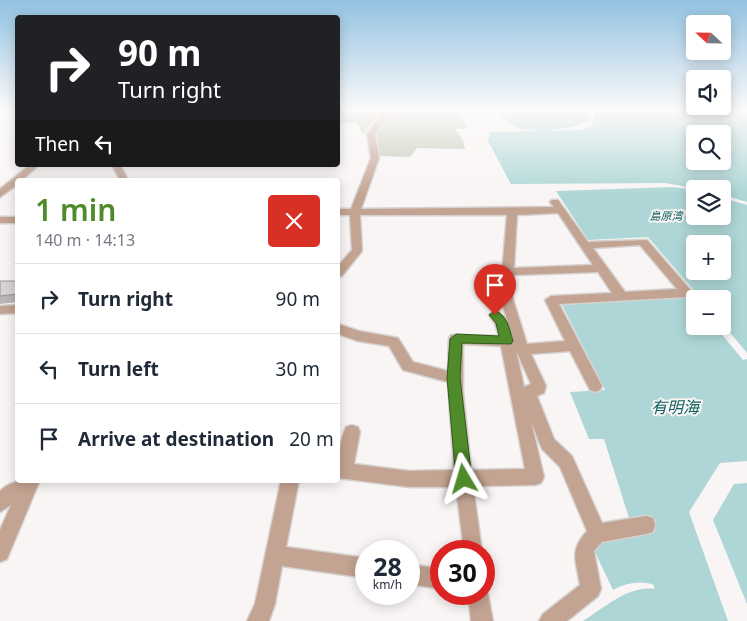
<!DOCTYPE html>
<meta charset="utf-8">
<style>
:root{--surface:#fff;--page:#f2f2f3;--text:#1f2937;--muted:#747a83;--line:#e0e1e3;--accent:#4f8b2b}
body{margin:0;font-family:"Noto Sans","Noto Sans JP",sans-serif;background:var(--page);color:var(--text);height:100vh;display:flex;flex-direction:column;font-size:19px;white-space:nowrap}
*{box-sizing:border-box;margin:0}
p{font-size:16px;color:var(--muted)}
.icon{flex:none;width:28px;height:28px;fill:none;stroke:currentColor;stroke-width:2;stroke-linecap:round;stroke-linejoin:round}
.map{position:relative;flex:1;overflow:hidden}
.sheet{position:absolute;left:15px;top:178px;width:325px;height:305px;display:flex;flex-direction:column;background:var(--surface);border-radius:5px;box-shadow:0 2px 12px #0003}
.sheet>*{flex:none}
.banner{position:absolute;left:15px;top:15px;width:325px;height:152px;border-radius:5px;box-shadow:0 2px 12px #0003;background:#202124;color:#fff;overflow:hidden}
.needle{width:32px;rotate:292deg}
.tools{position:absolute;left:686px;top:15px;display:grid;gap:10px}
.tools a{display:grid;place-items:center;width:45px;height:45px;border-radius:5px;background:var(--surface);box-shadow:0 2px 12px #0003;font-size:25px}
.speed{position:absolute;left:355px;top:540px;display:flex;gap:10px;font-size:25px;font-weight:700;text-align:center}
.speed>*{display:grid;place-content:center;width:65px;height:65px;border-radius:50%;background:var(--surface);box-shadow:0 2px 12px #0003;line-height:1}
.speed small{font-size:12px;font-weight:400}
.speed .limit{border:8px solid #d22;background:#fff;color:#111}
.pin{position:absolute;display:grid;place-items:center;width:42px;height:42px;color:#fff;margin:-51px -21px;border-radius:50% 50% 50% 0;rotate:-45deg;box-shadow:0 0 5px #0007}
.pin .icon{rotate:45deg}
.me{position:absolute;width:55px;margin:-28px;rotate:353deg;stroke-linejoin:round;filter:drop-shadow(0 0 4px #0008)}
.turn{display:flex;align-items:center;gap:18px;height:105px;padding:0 20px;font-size:22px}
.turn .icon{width:65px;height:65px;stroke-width:2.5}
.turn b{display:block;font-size:35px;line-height:42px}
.then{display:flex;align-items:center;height:48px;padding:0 20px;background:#0003;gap:10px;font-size:19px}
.round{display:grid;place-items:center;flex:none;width:52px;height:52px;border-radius:5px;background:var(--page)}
.summary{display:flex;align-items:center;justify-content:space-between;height:85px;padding:0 20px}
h1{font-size:30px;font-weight:600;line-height:38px;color:var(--accent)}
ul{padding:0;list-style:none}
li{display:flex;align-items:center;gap:15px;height:70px;padding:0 20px;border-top:1px solid var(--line)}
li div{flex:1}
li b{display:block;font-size:19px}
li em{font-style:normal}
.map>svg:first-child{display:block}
</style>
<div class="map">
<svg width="747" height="621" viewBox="0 0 747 621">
<rect width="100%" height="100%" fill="#f9f5f4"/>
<g fill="#bfc6b3">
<path d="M 338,109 L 383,109 L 363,134 L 357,123 L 338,123 Z"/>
<path d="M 392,109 C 407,109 449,105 460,114 C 464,118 465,124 466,129 L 455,129 L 463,140 L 465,149 L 417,148 L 410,157 L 380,156 L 375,133 Z"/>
</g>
<g fill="#aed6d6" fill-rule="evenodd">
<path d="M 490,109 L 747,109 L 747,202 L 723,195 L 722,189 L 699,189 L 665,183 L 511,184 L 488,141 L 490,132 L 581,130 L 592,126 L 595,116 L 591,112 L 587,112 L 588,120 C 576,130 530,134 516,127 C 507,122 499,115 490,109 ZM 695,134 L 722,134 L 722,161 L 695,161 Z"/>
<path d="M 673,187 L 695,190 L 695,216 L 722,216 L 723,198 L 747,205 L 747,353 L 723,324 L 722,299 L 701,299 L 648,237 L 588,240 L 556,191 ZM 695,244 L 722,244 L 722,271 L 695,271 Z"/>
<path d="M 691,297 L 695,302 L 695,326 L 715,326 L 743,360 L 747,359 L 747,461 L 720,463 L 689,512 L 728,621 L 583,621 C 604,608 629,585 654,589 L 654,585 C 639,580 627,583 613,590 L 595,552 L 602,543 L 630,521 L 604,439 L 589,439 L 570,392 L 605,390 L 562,305 Z"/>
<path d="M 747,483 L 747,604 L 713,520 L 734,484 Z"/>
</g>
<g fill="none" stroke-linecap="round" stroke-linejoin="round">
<g stroke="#d6d2d1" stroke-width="3">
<g id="minor">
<path d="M 385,109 L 392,109 L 375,134 L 379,158 L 361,209 L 554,207 L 550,202 L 552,200 L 558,200 L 588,242 L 647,240 L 693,293 L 687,297 L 559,304 L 602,386 L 600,390 L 595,392 L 590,390 L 570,351 L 531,354 L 546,386 L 544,393 L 537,396 L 554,439 L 572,456 L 602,523 L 646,516 L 653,518 L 655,525 L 653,532 L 646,534 L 602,542 L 594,551 L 601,589 L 598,596 L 567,621 L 539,621 L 543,614 L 580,585 C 576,560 569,551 587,531 L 560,467 L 542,449 L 531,421 L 544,477 L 541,483 L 535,485 L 473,486 L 482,551 L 464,551 L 456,487 L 409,487 L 338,478 C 338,461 339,442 346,427 L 352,425 L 358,427 L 360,432 L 354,464 L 409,471 L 454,470 L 448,382 L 403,370 L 389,346 L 358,341 L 338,334 L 338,324 L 359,331 L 398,338 L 413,362 L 448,371 L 449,339 L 451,335 L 499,336 L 495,324 L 489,315 L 495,310 L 499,312 L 508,323 L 500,296 L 507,215 L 360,215 L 362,251 L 342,276 L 338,277 L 338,266 L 352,250 L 350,215 L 338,215 L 338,209 L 351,209 L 371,158 L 367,134 ZM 558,213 L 593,265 L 514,268 L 517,215 ZM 640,245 L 677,289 L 625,292 L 593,248 ZM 598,272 L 612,293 L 551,296 L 545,300 L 565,341 L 527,344 L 512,296 L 513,275 ZM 463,344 L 501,346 L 525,469 L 471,470 L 463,392 ZM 516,350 L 531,384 L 524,387 Z"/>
<path d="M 30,165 L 39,165 L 22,180 L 18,180 L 18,184 L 0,197 L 0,189 Z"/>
<path d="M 112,165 L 120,165 L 128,180 L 120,180 Z"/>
<rect x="0" y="217" width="18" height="6"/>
<path d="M 18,305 L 18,313 L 0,314 L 0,306 Z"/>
<path d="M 20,480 L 40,480 L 7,559 L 0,562 L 0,530 L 11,505 L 0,512 L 0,491 L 6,486 Z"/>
<path d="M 281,480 L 299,480 L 286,547 L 366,558 L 366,578 L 282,566 L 275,604 L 269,621 L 247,621 L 255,604 Z"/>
<path d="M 409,564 L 441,569 L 441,589 L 409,584 Z"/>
<path d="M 484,586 L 488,594 L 493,621 L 471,621 L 468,594 L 484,594 Z"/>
</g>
</g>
<use href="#minor" fill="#c3a391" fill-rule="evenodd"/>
</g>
<g fill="#b9b6b5">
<path d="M 6,109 L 18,109 L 18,112 L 8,112 Z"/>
<path d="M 0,281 L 18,281 L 18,302 L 0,304 Z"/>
</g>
<path fill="#d7d4d3" stroke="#969494" d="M 0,281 L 18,281 L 18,294 L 0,296 Z"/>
<linearGradient id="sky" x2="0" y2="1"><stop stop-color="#91c2e1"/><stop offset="0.56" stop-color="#fcfafa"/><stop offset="1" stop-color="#fcfafa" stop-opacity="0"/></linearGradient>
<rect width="747" height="196" fill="url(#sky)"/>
<path fill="#4f8b2b" stroke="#335a1c" d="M 495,311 C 508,315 509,329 513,341 L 511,344 L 462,343 L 460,378 L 472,479 L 470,484 L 464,487 L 459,484 L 456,479 L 447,378 L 450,339 L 456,334 L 499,336 L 496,323 L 489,315 Z"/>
<g text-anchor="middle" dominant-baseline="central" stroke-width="4" stroke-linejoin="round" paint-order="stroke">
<g font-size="11" font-style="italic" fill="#106162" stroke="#f9f5f4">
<text x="666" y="215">島原湾</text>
</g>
<g font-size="16" font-style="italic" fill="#106162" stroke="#f9f5f4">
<text x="675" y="407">有明海</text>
</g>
</g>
</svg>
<div class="tools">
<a><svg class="needle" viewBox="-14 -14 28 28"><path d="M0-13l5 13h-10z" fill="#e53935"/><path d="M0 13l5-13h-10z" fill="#747a83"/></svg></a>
<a><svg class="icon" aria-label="sound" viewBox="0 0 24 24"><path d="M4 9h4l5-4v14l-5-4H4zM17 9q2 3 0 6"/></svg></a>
<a><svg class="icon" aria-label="search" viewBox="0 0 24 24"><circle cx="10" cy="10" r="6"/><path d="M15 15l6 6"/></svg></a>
<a><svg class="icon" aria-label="layers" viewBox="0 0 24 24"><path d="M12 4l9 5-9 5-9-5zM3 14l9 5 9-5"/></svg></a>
<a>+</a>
<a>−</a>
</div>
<div class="speed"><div>28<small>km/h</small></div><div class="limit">30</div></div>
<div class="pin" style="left:495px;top:315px;background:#d93025"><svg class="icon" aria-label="arrive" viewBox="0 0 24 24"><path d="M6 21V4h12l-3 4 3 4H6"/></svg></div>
<svg class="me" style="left:464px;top:479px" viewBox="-20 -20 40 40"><path d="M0-17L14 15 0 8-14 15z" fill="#4f8b2b" stroke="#fff" stroke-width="4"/></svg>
<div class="banner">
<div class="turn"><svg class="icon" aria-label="right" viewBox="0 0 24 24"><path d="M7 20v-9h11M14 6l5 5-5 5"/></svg><div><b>90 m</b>Turn right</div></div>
<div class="then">Then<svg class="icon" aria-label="left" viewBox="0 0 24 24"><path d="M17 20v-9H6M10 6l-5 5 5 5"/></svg></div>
</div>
<section class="sheet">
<div class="summary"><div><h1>1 min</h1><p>140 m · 14:13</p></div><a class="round" style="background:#d93025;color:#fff"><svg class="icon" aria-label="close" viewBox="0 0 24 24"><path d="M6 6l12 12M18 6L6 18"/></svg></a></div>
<ul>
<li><svg class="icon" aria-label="right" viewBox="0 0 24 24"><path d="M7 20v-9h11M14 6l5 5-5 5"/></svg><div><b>Turn right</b></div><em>90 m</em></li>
<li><svg class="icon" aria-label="left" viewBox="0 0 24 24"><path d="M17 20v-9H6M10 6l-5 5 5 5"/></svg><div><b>Turn left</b></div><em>30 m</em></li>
<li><svg class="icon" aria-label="arrive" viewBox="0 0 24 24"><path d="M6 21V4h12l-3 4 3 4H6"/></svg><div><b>Arrive at destination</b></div><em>20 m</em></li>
</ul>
</section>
</div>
